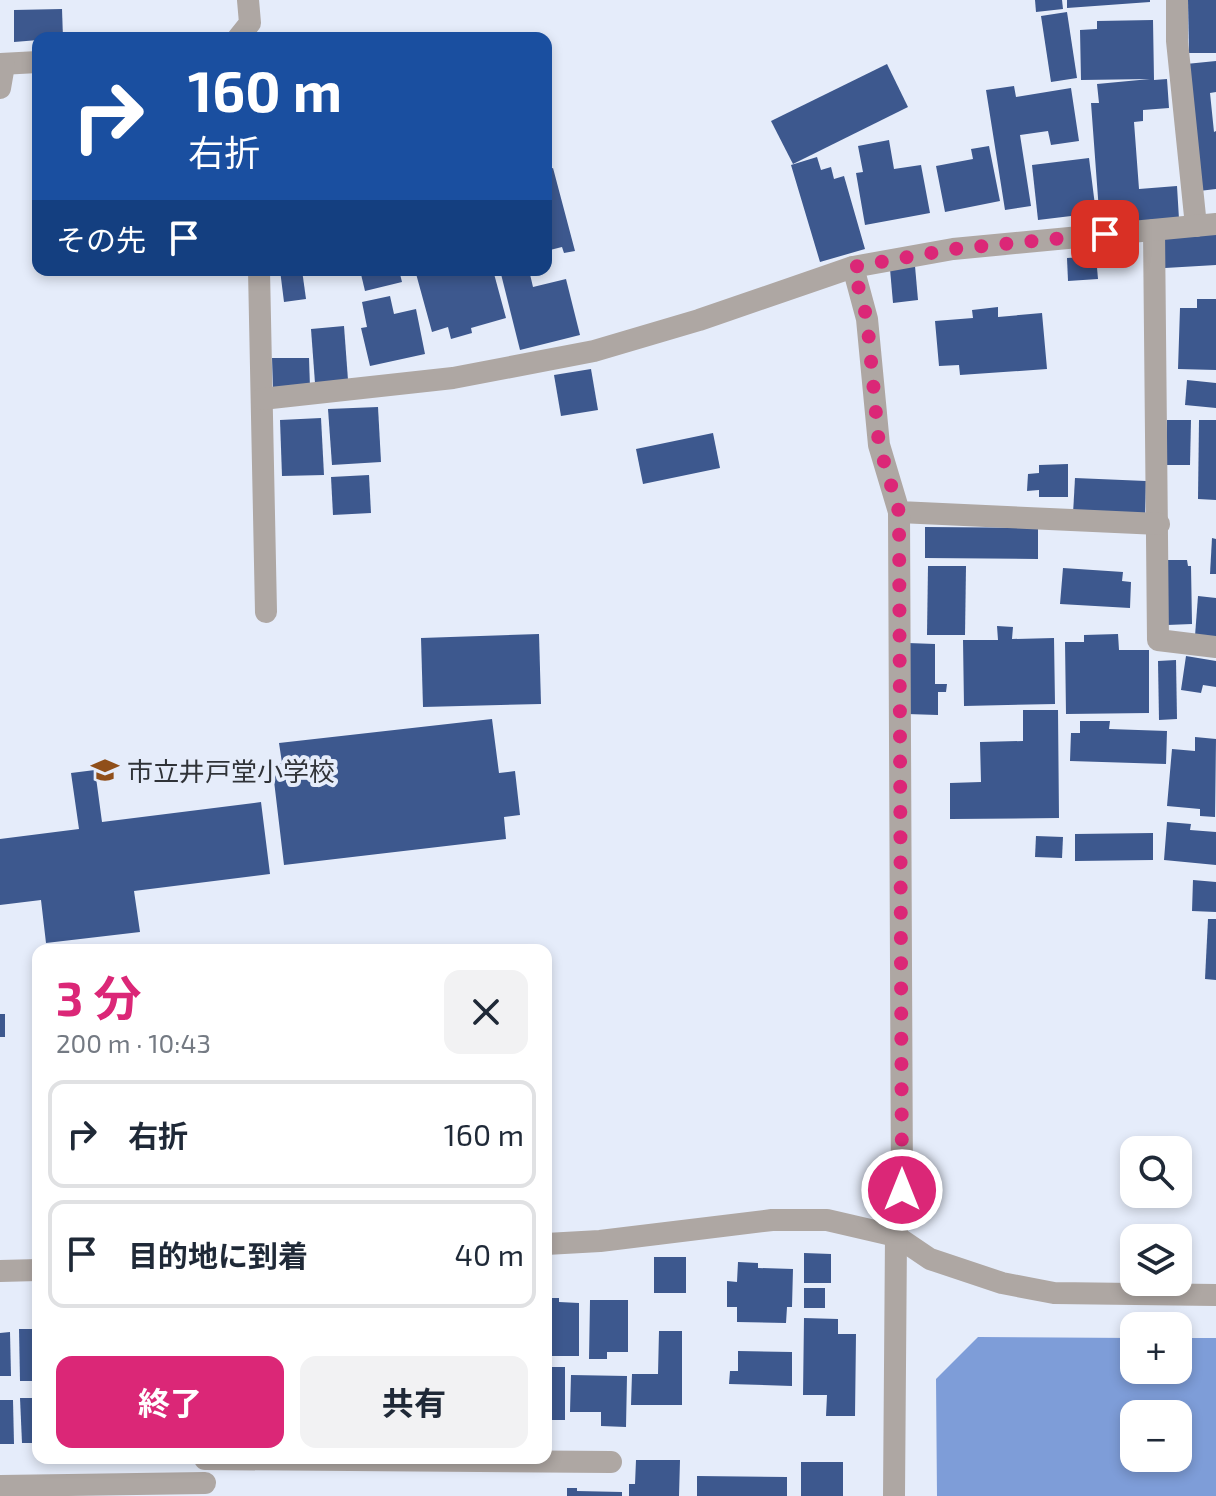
<!DOCTYPE html>
<html lang="ja">
<meta charset="utf-8">
<style>
:root{--surface:#fff;--page:#f2f2f3;--text:#1f2937;--muted:#747a83;--line:#e0e1e3;--accent:#db2777}
body{margin:0;font-family:"Exo 2","Noto Sans JP",sans-serif;background:var(--page);color:var(--text);height:100vh;display:flex;flex-direction:column;font-size:30px;white-space:nowrap}
*{box-sizing:border-box;margin:0}
p{font-size:26px;color:var(--muted)}
.icon{flex:none;width:44px;height:44px;fill:none;stroke:currentColor;stroke-width:2;stroke-linecap:round;stroke-linejoin:round}
.map{position:relative;flex:1;overflow:hidden}
.details{position:absolute;left:32px;top:944px;width:520px;height:520px;display:flex;flex-direction:column;background:var(--surface);border-radius:16px;box-shadow:0 4px 12px #0003}
.details>*{flex:none}
.top-card{position:absolute;left:32px;top:32px;width:520px;height:244px;border-radius:16px;box-shadow:0 4px 12px #0003;background:#1a4fa0;color:#fff;overflow:hidden}
.fabs{position:absolute;left:1120px;top:1136px;display:grid;gap:16px}
.fabs a{display:grid;place-items:center;width:72px;height:72px;border-radius:16px;background:var(--surface);box-shadow:0 4px 12px #0003;font-size:40px}
.pin{position:absolute;display:grid;place-items:center;width:68px;height:68px;color:#fff;margin:-34px;border-radius:16px;box-shadow:0 4px 12px #0006}
.me{position:absolute;width:88px;margin:-44px;rotate:0deg;stroke-linejoin:round;filter:drop-shadow(0 0 6px #0008)}
.turn{display:flex;align-items:center;gap:28px;height:168px;padding:0 24px;font-size:36px}
.turn .icon{width:104px;height:104px;stroke-width:2.5}
.turn b{display:block;font-size:56px;line-height:68px}
.then{display:flex;align-items:center;height:76px;padding:0 24px;background:#0003;gap:16px;font-size:30px}
.round{display:grid;place-items:center;flex:none;width:84px;height:84px;border-radius:16px;background:var(--page)}
.summary{display:flex;align-items:center;justify-content:space-between;height:136px;padding:0 24px}
h1{font-size:48px;font-weight:700;line-height:60px;color:var(--accent)}
.primary-button{display:flex;gap:16px;margin-top:auto;padding:16px 24px}
.primary-button a{flex:1;height:92px;border-radius:16px;background:var(--accent);color:#fff;font-size:32px;font-weight:700;line-height:92px;text-align:center}
.primary-button a+a{background:var(--page);color:var(--text)}
ul{padding:0;list-style:none}
li{display:flex;align-items:center;gap:24px;height:108px;margin:0 16px 12px;padding:0 8px;border:4px solid var(--line);border-radius:16px}
li div{flex:1}
li b{display:block;font-size:30px}
li em{font-style:normal}
.map>svg:first-child{display:block}
</style>
<div class="map">
<svg width="1216" height="1496" viewBox="0 0 1216 1496">
<rect width="100%" height="100%" fill="#e5ecfa"/>
<path fill="#7e9dd8" fill-rule="evenodd" d="M 978,1337 L 1134,1338 L 1134,1370 L 1178,1370 L 1178,1338 L 1216,1338 L 1216,1496 L 937,1496 L 936,1379 ZM 1134,1414 L 1178,1414 L 1178,1458 L 1134,1458 Z"/>
<g fill="#3d588e">
<path d="M 1035,0 L 1062,0 L 1063,9 L 1036,12 Z"/>
<path d="M 1067,0 L 1150,0 L 1150,2 L 1067,8 Z"/>
<path d="M 1188,0 L 1216,0 L 1216,53 L 1189,53 Z"/>
<path d="M 62,9 L 63,38 L 14,42 L 14,10 Z"/>
<path d="M 1067,12 L 1077,78 L 1051,82 L 1041,16 Z"/>
<path d="M 1153,20 L 1154,80 L 1167,79 L 1169,108 L 1143,110 L 1143,121 L 1134,122 L 1139,189 L 1177,186 L 1179,219 L 1100,225 L 1091,103 L 1099,103 L 1097,84 L 1150,79 L 1081,80 L 1080,30 L 1097,29 L 1097,21 Z"/>
<path d="M 1216,61 L 1216,92 L 1210,93 L 1214,132 L 1216,131 L 1216,189 L 1199,191 L 1186,64 Z"/>
<path d="M 887,64 L 908,107 L 793,164 L 771,121 Z"/>
<path d="M 1014,86 L 1016,97 L 1071,88 L 1079,141 L 1051,145 L 1048,131 L 1020,135 L 1031,206 L 1005,210 L 986,90 Z"/>
<path d="M 889,140 L 894,169 L 921,165 L 930,213 L 865,225 L 856,173 L 863,172 L 858,146 Z"/>
<path d="M 989,146 L 1000,201 L 945,212 L 936,166 L 973,159 L 971,149 Z"/>
<path d="M 817,157 L 821,170 L 831,167 L 834,179 L 844,176 L 865,249 L 820,262 L 791,165 Z"/>
<path d="M 1089,158 L 1096,213 L 1038,220 L 1032,165 Z"/>
<path d="M 553,168 L 575,251 L 564,253 L 562,247 L 546,251 L 546,170 Z"/>
<path d="M 1216,233 L 1216,265 L 1165,268 L 1163,237 Z"/>
<path d="M 1096,256 L 1098,279 L 1068,281 L 1067,258 Z"/>
<path d="M 915,266 L 918,300 L 893,303 L 890,269 Z"/>
<path d="M 280,270 L 302,270 L 306,299 L 284,302 Z"/>
<path d="M 360,270 L 399,270 L 402,282 L 365,291 Z"/>
<path d="M 415,270 L 493,270 L 506,318 L 471,328 L 472,333 L 451,339 L 448,327 L 432,332 Z"/>
<path d="M 500,270 L 529,270 L 533,287 L 566,279 L 580,335 L 520,350 Z"/>
<path d="M 390,296 L 394,314 L 416,309 L 425,354 L 370,366 L 361,328 L 367,327 L 362,302 Z"/>
<path d="M 1197,299 L 1216,299 L 1216,370 L 1178,369 L 1180,308 L 1197,308 Z"/>
<path d="M 998,307 L 998,317 L 1042,313 L 1047,369 L 960,375 L 959,365 L 939,366 L 935,321 L 973,318 L 972,310 Z"/>
<path d="M 344,326 L 348,380 L 315,383 L 311,329 Z"/>
<path d="M 272,358 L 309,358 L 310,388 L 273,389 Z"/>
<path d="M 591,369 L 598,410 L 561,416 L 554,375 Z"/>
<path d="M 1187,380 L 1216,383 L 1216,408 L 1185,405 Z"/>
<path d="M 378,407 L 381,462 L 332,465 L 328,409 Z"/>
<path d="M 321,418 L 324,475 L 282,476 L 280,420 Z"/>
<path d="M 1167,420 L 1191,420 L 1190,465 L 1166,465 Z"/>
<path d="M 1199,420 L 1216,420 L 1216,500 L 1198,499 Z"/>
<path d="M 713,433 L 720,468 L 643,484 L 636,449 Z"/>
<path d="M 1068,464 L 1068,497 L 1039,497 L 1039,490 L 1027,491 L 1028,474 L 1039,473 L 1039,465 Z"/>
<path d="M 369,475 L 371,513 L 333,515 L 331,477 Z"/>
<path d="M 1075,478 L 1146,481 L 1145,518 L 1073,514 Z"/>
<path d="M 925,527 L 1038,528 L 1038,559 L 925,558 Z"/>
<path d="M 1212,538 L 1216,539 L 1216,574 L 1210,574 Z"/>
<path d="M 1166,560 L 1187,560 L 1188,566 L 1191,566 L 1192,624 L 1167,625 Z"/>
<path d="M 928,566 L 966,566 L 965,635 L 927,635 Z"/>
<path d="M 1063,568 L 1123,572 L 1122,581 L 1131,582 L 1130,608 L 1060,604 Z"/>
<path d="M 1198,596 L 1216,598 L 1216,638 L 1195,636 Z"/>
<path d="M 997,626 L 1013,627 L 1012,639 L 1054,638 L 1055,704 L 964,706 L 963,640 L 998,640 Z"/>
<path d="M 539,634 L 541,704 L 423,707 L 421,638 Z"/>
<path d="M 1118,634 L 1119,650 L 1149,650 L 1149,713 L 1066,714 L 1065,642 L 1084,642 L 1084,635 Z"/>
<path d="M 908,643 L 935,644 L 935,684 L 947,684 L 946,692 L 938,692 L 938,715 L 907,714 Z"/>
<path d="M 1186,656 L 1216,661 L 1216,687 L 1203,685 L 1201,693 L 1181,690 Z"/>
<path d="M 1176,660 L 1177,719 L 1159,720 L 1158,661 Z"/>
<path d="M 1023,710 L 1058,710 L 1059,818 L 950,819 L 950,783 L 981,782 L 980,742 L 1023,741 Z"/>
<path d="M 492,719 L 499,773 L 515,771 L 520,815 L 504,817 L 506,839 L 284,865 L 272,764 L 282,763 L 279,743 Z"/>
<path d="M 1080,721 L 1110,721 L 1109,729 L 1167,731 L 1166,764 L 1070,761 L 1071,733 L 1080,733 Z"/>
<path d="M 1195,737 L 1216,739 L 1215,817 L 1200,816 L 1200,809 L 1167,806 L 1172,749 L 1195,751 Z"/>
<path d="M 95,770 L 102,822 L 261,802 L 270,874 L 134,891 L 140,932 L 46,943 L 41,900 L 0,905 L 0,839 L 79,829 L 71,773 Z"/>
<path d="M 1167,822 L 1191,824 L 1190,830 L 1216,832 L 1216,865 L 1164,860 Z"/>
<path d="M 1153,833 L 1153,860 L 1075,861 L 1075,834 Z"/>
<path d="M 1036,836 L 1063,837 L 1062,858 L 1035,857 Z"/>
<path d="M 1193,880 L 1216,882 L 1216,912 L 1192,911 Z"/>
<path d="M 1208,919 L 1216,919 L 1216,980 L 1205,979 Z"/>
<rect x="0" y="1014" width="5" height="23"/>
<path d="M 804,1253 L 831,1254 L 831,1283 L 804,1283 Z"/>
<rect x="654" y="1257" width="32" height="36"/>
<path d="M 738,1262 L 758,1263 L 758,1268 L 793,1269 L 792,1307 L 787,1307 L 786,1323 L 737,1322 L 737,1307 L 727,1307 L 727,1281 L 737,1282 Z"/>
<rect x="804" y="1288" width="21" height="20"/>
<path d="M 546,1298 L 559,1298 L 559,1302 L 579,1303 L 579,1356 L 546,1356 Z"/>
<path d="M 590,1300 L 628,1300 L 628,1352 L 607,1352 L 607,1359 L 589,1359 Z"/>
<path d="M 804,1318 L 838,1319 L 838,1334 L 856,1334 L 855,1416 L 826,1416 L 827,1395 L 803,1395 Z"/>
<path d="M 19,1329 L 38,1329 L 38,1381 L 20,1381 Z"/>
<path d="M 659,1331 L 682,1331 L 682,1405 L 631,1405 L 632,1374 L 658,1374 Z"/>
<path d="M 10,1332 L 11,1376 L 0,1376 L 0,1333 Z"/>
<path d="M 738,1351 L 792,1352 L 792,1386 L 729,1384 L 730,1371 L 738,1371 Z"/>
<path d="M 551,1367 L 565,1367 L 565,1420 L 546,1420 L 546,1373 L 551,1373 Z"/>
<path d="M 571,1375 L 627,1376 L 626,1427 L 601,1426 L 601,1412 L 570,1412 Z"/>
<path d="M 20,1398 L 38,1398 L 38,1443 L 22,1443 Z"/>
<path d="M 0,1400 L 13,1400 L 14,1444 L 0,1444 Z"/>
<path d="M 636,1460 L 680,1460 L 679,1496 L 629,1496 L 629,1484 L 635,1484 Z"/>
<rect x="801" y="1462" width="42" height="34"/>
<path d="M 697,1476 L 787,1477 L 787,1496 L 697,1496 Z"/>
<path d="M 567,1488 L 577,1488 L 577,1491 L 622,1492 L 622,1496 L 567,1496 Z"/>
</g>
<g fill="none" stroke-linecap="round" stroke-linejoin="round">
<g stroke="#aea7a3" stroke-width="22">
<path d="M 1177,0 L 1177,41 L 1196,226"/>
<path d="M 238,38 L 250,23 L 248,0"/>
<path d="M 0,64 L 38,62"/>
<path d="M 0,88 L 4,65"/>
<path d="M 1154,230 L 1158,640 L 1216,647"/>
<path d="M 853,267 L 867,319 L 879,445 L 899,512 L 1159,524"/>
<path d="M 259,270 L 266,612"/>
<path d="M 262,399 L 453,378 L 594,351 L 699,320 L 853,267 L 953,249 L 1216,224"/>
<path d="M 546,1244 L 600,1241 L 772,1220 L 827,1220 L 896,1236 L 930,1259 L 1002,1283 L 1054,1293 L 1216,1295"/>
<path d="M 0,1271 L 38,1270"/>
<path d="M 205,1459 L 611,1462"/>
<path d="M 0,1486 L 205,1483"/>
<path d="M 894,1496 L 896,1236 L 902,1190 L 899,512"/>
</g>
</g>
<g fill="none" stroke-linecap="round" stroke-linejoin="round">
<path stroke="#db2777" stroke-width="14" stroke-dasharray="0 25.2" d="M 902,1190 L 899,512 L 879,445 L 867,319 L 853,267 L 953,249 L 1105,234"/>
</g>
<defs>
<g id="school-bare" transform="scale(2.16)"><path d="M0-5L7-2L0 1L-7-2ZM-4 1L0 2.5L4 1V4Q0 6-4 4Z" fill="#904f1a" stroke="#e5ecfa" stroke-width="2.5" paint-order="stroke"/></g>
</defs>
<g fill-rule="evenodd">
<use href="#school-bare" x="105" y="770"/>
</g>
<g text-anchor="middle" dominant-baseline="central" stroke-width="8" stroke-linejoin="round" paint-order="stroke">
<g font-size="26" fill="#303338" stroke="#e5ecfa" text-anchor="start">
<text x="127" y="770">市立井戸堂小学校</text>
</g>
</g>
</svg>
<div class="fabs">
<a><svg class="icon" aria-label="search" viewBox="0 0 24 24"><circle cx="10" cy="10" r="6"/><path d="M15 15l6 6"/></svg></a>
<a><svg class="icon" aria-label="layers" viewBox="0 0 24 24"><path d="M12 4l9 5-9 5-9-5zM3 14l9 5 9-5"/></svg></a>
<a>+</a>
<a>−</a>
</div>
<div class="pin" style="left:1105px;top:234px;background:#d93025"><svg class="icon" aria-label="arrive" viewBox="0 0 24 24"><path d="M6 21V4h12l-3 4 3 4H6"/></svg></div>
<svg class="me" style="left:902px;top:1190px" viewBox="-20 -20 40 40"><circle r="17" fill="#db2777" stroke="#fff" stroke-width="3"/><path d="M0-11L8 9 0 5-8 9z" fill="#fff"/></svg>
<div class="top-card">
<div class="turn"><svg class="icon" aria-label="right" viewBox="0 0 24 24"><path d="M7 20v-9h11M14 6l5 5-5 5"/></svg><div><b>160 m</b>右折</div></div>
<div class="then">その先<svg class="icon" aria-label="arrive" viewBox="0 0 24 24"><path d="M6 21V4h12l-3 4 3 4H6"/></svg></div>
</div>
<section class="details">
<div class="summary"><div><h1>3 分</h1><p>200 m · 10:43</p></div><a class="round"><svg class="icon" aria-label="close" viewBox="0 0 24 24"><path d="M6 6l12 12M18 6L6 18"/></svg></a></div>
<ul>
<li><svg class="icon" aria-label="right" viewBox="0 0 24 24"><path d="M7 20v-9h11M14 6l5 5-5 5"/></svg><div><b>右折</b></div><em>160 m</em></li>
<li><svg class="icon" aria-label="arrive" viewBox="0 0 24 24"><path d="M6 21V4h12l-3 4 3 4H6"/></svg><div><b>目的地に到着</b></div><em>40 m</em></li>
</ul>
<div class="primary-button"><a>終了</a><a>共有</a></div>
</section>
</div>
